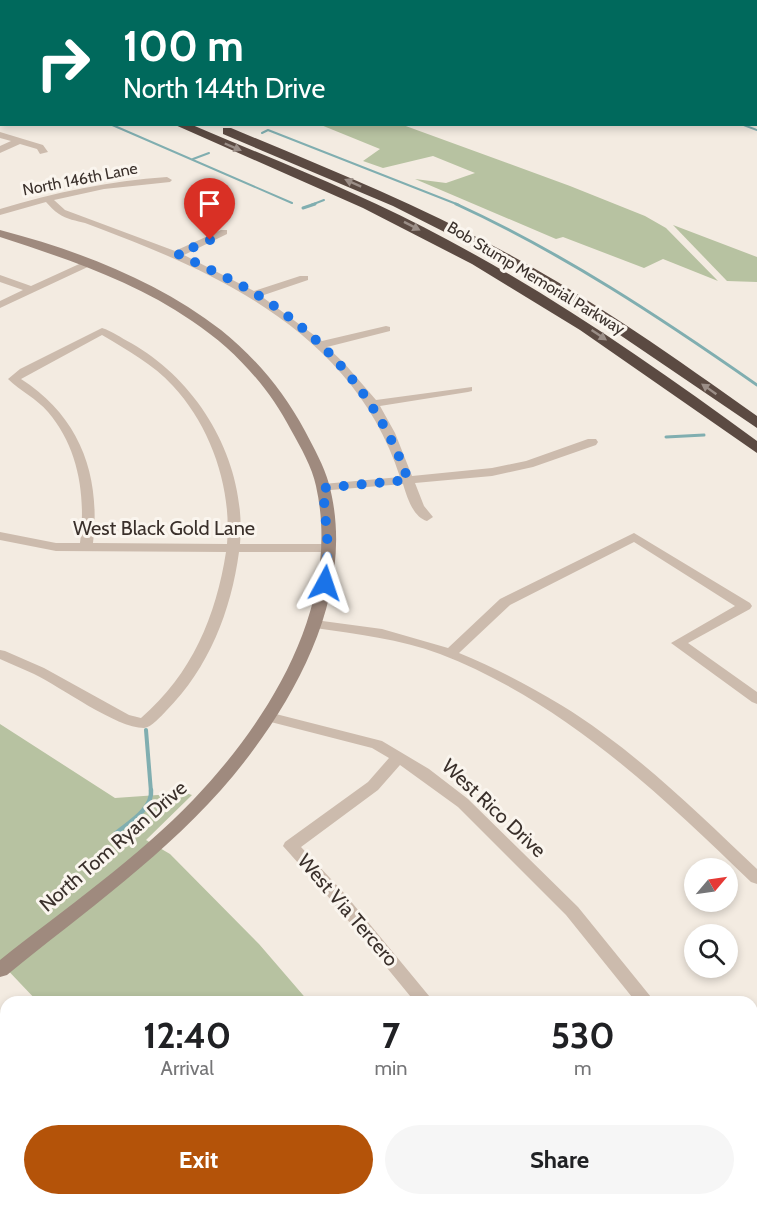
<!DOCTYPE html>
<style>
:root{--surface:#fff;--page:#f6f6f6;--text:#202124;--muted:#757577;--accent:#b45309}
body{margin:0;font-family:Cabin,sans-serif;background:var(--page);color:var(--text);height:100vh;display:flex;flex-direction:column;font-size:22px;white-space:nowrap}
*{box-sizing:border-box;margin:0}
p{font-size:20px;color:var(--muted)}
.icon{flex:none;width:33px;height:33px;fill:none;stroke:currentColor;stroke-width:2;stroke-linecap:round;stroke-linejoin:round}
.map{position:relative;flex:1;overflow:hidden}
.details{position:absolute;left:0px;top:996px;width:758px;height:210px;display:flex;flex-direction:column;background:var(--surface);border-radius:18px 18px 0 0;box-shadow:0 3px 9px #0003}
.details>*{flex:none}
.top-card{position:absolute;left:0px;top:0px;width:758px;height:126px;box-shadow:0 3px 9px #0003;background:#00695c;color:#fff;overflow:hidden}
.needle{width:39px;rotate:61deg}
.fabs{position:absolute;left:684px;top:858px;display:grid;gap:12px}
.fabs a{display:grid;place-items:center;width:54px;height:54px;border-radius:50%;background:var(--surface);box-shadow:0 3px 9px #0003;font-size:30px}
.pin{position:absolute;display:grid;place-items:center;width:51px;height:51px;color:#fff;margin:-62px -26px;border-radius:50% 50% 50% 0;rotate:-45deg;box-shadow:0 0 6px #0007}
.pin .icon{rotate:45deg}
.me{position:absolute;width:66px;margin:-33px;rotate:5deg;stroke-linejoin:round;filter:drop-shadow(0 0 4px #0008)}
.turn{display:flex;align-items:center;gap:21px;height:126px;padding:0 24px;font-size:27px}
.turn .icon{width:78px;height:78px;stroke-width:2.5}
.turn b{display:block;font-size:42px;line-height:51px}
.eta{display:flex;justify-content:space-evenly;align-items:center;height:102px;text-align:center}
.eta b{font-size:36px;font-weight:700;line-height:42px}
.action{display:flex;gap:12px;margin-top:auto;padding:12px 24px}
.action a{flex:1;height:69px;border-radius:36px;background:var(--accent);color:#fff;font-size:24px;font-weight:700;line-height:69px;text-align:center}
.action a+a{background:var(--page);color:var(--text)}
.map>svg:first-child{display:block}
</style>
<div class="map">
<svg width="757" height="1206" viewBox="0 0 757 1206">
<rect width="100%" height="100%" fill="#f3ebe1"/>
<g fill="#b7c2a1">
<path d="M 427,0 L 757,0 L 757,26 L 756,2 Z"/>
<path d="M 321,125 L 403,125 L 570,186 L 645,216 L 666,228 L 718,281 L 663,259 L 644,268 L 563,237 L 556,239 L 415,179 L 446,183 L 475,173 L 433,156 L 383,168 L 363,161 L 380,149 Z"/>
<path d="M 673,225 L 757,257 L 757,282 L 727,281 Z"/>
<path d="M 0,724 L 115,798 L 186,793 L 192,795 L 146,840 L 170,854 L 259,944 L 309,1002 L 38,1002 L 0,962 Z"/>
<path d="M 159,1200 L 421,1200 L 424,1206 L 162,1206 Z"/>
</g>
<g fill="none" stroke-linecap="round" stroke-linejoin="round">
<g stroke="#80aeb0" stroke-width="2">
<path d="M 358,0 L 362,2"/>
<path d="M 110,124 L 292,203"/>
<path d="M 741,124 L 757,130"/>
<path d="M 262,133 L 268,130 L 459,205"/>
<path d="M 193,159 L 209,153"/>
<path d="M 311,205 L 324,200"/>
</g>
<g stroke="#80aeb0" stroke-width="3">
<path d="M 456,204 C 563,253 661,318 757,385"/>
<path d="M 303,208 L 315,204"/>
<path d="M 666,437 L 704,435"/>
</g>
<path stroke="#80aeb0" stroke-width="4" d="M 146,730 L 151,792"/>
<path stroke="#80aeb0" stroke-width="4.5" d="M 115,834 C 128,823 153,809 151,790"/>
<g fill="#ccbbad" fill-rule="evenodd">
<path d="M 0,132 L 43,145 L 48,152 L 40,154 L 37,149 L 20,144 L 0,153 L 0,146 L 11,141 L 0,138 Z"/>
<path d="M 167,177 L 172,180 L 170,182 L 104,189 L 54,200 L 65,210 L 175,251 L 221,230 L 227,230 L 227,234 L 184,255 L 254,291 L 300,276 L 308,276 L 308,280 L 261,296 L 322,341 L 386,326 L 390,327 L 390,331 L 327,347 L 344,363 L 376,400 L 472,387 L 472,391 L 468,392 L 380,406 L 395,433 L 412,476 L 492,468 L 526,461 L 588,439 L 596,439 L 598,442 L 596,445 L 533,467 L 492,476 L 415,483 L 424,506 L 433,517 L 427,521 C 413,517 407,497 403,484 L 319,491 L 317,488 L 323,484 L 400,477 C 362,358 259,293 149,248 C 128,239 106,231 85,223 C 77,221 66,219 59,214 C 54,211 50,206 46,202 L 0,215 L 0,209 C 55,192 110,181 167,177 Z"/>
<path d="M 88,260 L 93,263 L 92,265 L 0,308 L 0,301 L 23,290 L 0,282 L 0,275 L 31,286 Z"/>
<path d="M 102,328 C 112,331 121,338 131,343 C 200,382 247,463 240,544 L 328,544 L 334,548 L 328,552 L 239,552 C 231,611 209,668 166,711 C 161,716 152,727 144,728 C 116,728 61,687 34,674 C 23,669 11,664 0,659 L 0,650 L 5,651 L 44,668 L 129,715 L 141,718 C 192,674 216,616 226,552 L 56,551 L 0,540 L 0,532 L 56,543 L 80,543 C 86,497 79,448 48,412 C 36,398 20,391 8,379 L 20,369 ZM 102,335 C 127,350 153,364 173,386 C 211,427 232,488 227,544 L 93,543 C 101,475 80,417 21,379 Z"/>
<path d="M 634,533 L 750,603 L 752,606 L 750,609 L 688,643 L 757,692 L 757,704 L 752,702 L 671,643 L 735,606 L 634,542 L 510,605 L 459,653 C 495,668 528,685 561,705 C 633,749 696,811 757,869 L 757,884 L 751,882 C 659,793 562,701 440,654 C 400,639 357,634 315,628 L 308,624 L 315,620 L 382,629 L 448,648 L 500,599 Z"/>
<path d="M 268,712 L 382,741 L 429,769 L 468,799 L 578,907 L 655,1002 L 636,1002 L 566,915 L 458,807 L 400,765 L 378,790 L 301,847 L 344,893 L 434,1002 L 415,1002 L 332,901 L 283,846 L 285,842 L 368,782 L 389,758 L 372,748 L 263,720 L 261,717 Z"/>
<path d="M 0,1117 L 6,1119 L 6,1145 L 0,1143 Z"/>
<rect x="752" y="1152" width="5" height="16"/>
<path d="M 27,1200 L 47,1200 L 49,1206 L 29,1206 Z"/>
<path d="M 535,1200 L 555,1200 L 558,1206 L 538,1206 Z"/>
</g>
<path fill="#9f8a7e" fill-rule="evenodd" d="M 0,230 C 77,250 158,281 221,330 C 256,358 284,392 305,431 C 314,448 324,466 329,484 C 357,589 298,697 233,776 C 169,853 84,912 7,975 L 0,977 L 0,960 C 63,910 139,857 194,799 C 271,718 342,603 316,486 C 312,467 301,448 291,430 C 268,386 234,349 192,321 C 134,281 67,259 0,237 Z"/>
<g fill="#5b4a42" fill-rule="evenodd">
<rect x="0" y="47" width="2" height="6"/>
<path d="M 173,124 L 190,124 C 277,161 365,195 448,240 C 557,298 657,368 757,441 L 757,453 L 580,330 L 472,264 L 363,208 Z"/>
<path d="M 223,128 L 231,128 C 322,166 414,203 501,250 C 591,298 674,357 757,416 L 757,428 L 592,316 L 492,256 L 393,206 L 223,134 Z"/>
</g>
</g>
<defs><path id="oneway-solid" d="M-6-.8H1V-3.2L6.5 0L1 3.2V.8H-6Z" transform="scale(1.5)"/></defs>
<g fill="#9b8e87">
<use href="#oneway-solid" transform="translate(233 147) rotate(23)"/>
<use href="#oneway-solid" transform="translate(353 183) rotate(-156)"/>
<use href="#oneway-solid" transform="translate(412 226) rotate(27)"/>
<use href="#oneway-solid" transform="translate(599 335) rotate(34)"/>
<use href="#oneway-solid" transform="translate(709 389) rotate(-145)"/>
</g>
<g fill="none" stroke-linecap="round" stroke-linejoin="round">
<path stroke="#1a73e8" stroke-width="10" stroke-dasharray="0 18" d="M 210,240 L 178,254 C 204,267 232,279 256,294 C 325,337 382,403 408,480 L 323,488 L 328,548 L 325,583"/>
</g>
<g text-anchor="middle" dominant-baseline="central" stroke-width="6" stroke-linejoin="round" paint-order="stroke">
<g font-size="16" fill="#3a302b" stroke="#faf5ee">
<text transform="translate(80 179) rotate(-11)">North 146th Lane</text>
<text transform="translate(536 278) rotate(31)">Bob Stump Memorial Parkway</text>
</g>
<g font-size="20" fill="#3a302b" stroke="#faf5ee">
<text x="164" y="528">West Black Gold Lane</text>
<text transform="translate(494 808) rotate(43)">West Rico Drive</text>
<text transform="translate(113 846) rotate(-41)">North Tom Ryan Drive</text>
<text transform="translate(348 910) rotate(49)">West Via Tercero</text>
</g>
</g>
</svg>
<div class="fabs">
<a><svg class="needle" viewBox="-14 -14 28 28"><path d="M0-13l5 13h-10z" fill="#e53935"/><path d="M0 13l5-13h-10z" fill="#757577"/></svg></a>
<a><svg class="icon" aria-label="search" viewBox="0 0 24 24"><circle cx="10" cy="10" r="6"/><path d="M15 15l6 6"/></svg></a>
</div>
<div class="pin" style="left:210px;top:240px;background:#d93025"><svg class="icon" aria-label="arrive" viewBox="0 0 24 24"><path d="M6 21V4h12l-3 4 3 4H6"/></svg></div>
<svg class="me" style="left:325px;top:583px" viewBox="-20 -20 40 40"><path d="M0-17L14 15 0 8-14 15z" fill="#1a73e8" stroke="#fff" stroke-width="4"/></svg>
<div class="top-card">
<div class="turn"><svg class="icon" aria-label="right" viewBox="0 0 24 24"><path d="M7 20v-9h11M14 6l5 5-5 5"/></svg><div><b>100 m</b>North 144th Drive</div></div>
</div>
<section class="details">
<div class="eta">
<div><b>12:40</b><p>Arrival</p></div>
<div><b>7</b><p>min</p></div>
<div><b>530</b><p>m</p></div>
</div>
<div class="action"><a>Exit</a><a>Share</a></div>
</section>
</div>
